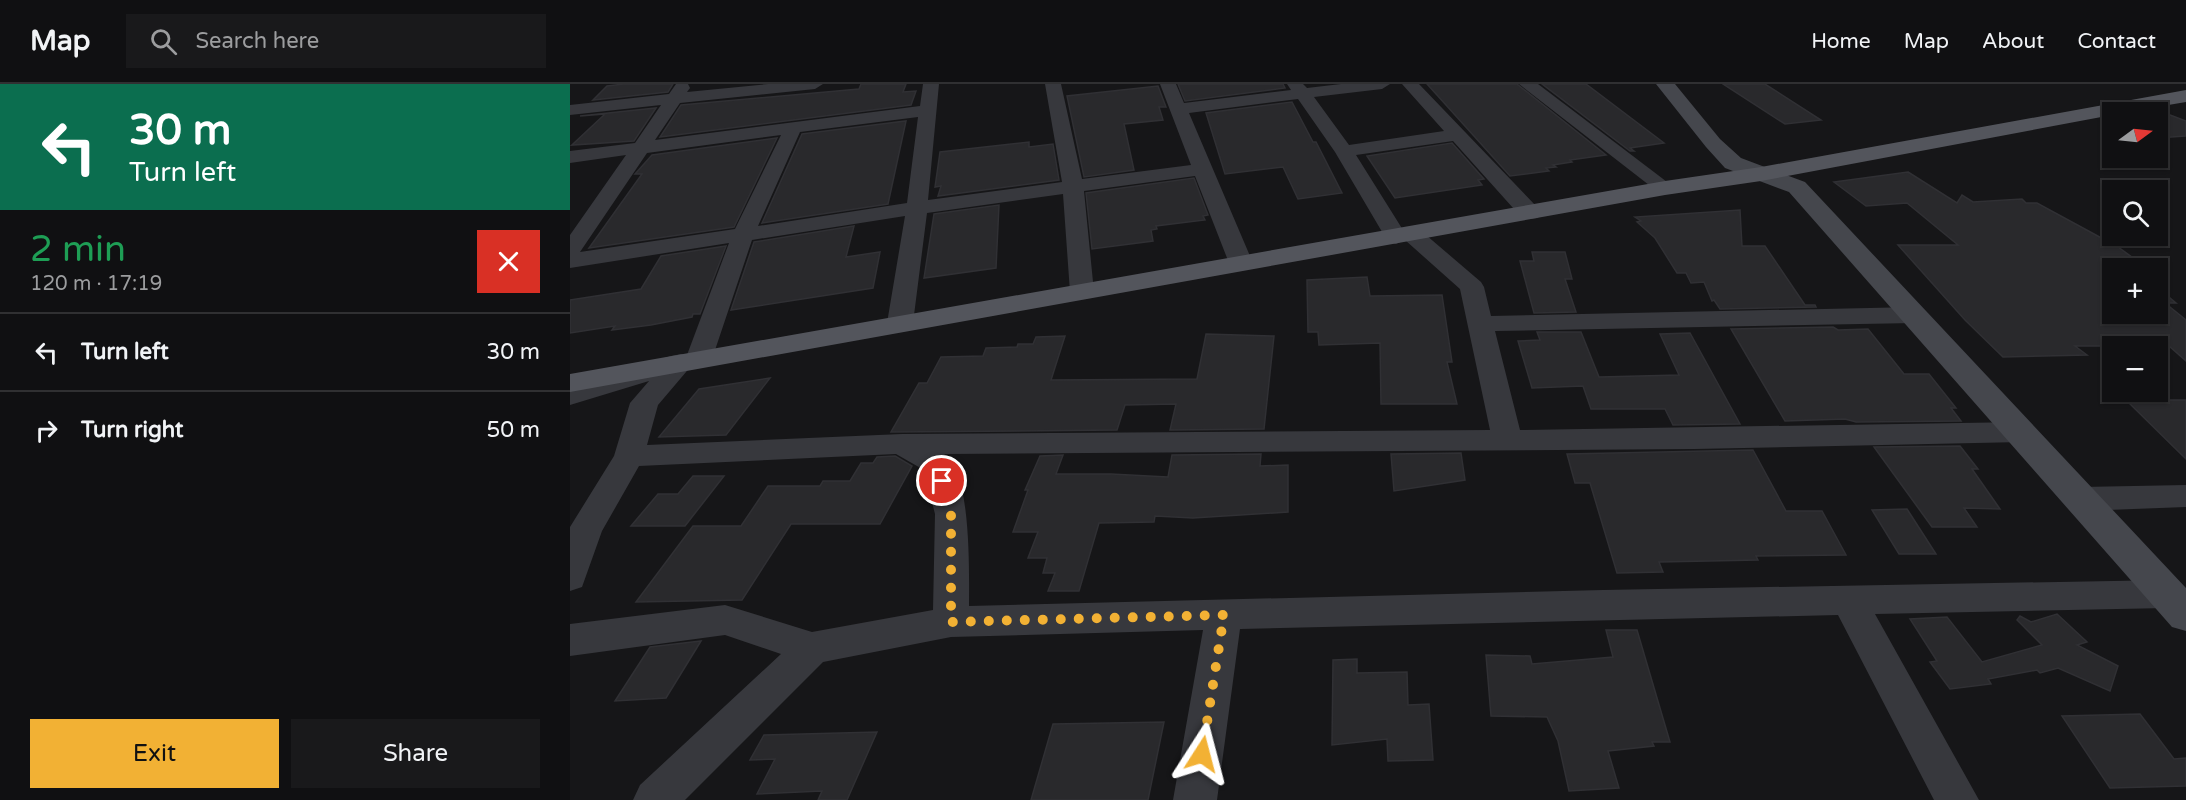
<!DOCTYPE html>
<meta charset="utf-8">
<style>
:root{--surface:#101012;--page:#19191b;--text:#f1f3f6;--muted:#9c9d9f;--line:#303032;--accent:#f2b134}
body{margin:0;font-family:"Varela Round",sans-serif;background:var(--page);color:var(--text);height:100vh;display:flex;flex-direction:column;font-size:22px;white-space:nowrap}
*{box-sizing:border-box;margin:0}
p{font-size:20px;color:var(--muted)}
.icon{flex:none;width:33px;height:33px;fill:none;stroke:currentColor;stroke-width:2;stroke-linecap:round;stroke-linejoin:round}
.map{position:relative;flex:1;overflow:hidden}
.details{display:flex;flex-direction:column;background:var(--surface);width:570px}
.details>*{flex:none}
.hud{background:#0b6e4f;color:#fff;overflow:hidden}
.needle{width:39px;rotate:75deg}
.controls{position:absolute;left:1532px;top:18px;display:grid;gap:12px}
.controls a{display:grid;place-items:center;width:66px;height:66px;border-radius:0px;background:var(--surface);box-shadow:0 2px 4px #0004,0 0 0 2px var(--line);font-size:30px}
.pin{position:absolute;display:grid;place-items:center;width:51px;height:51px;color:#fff;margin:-26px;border:3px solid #fff;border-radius:50%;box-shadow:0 2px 6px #0007}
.me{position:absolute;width:66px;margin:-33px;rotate:9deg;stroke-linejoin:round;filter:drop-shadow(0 0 4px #0008)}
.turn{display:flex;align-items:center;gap:21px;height:126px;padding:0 30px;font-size:27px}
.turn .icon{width:78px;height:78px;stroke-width:2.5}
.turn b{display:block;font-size:42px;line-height:51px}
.round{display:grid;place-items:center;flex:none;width:63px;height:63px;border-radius:0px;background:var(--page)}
.headline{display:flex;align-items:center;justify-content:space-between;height:102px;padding:0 30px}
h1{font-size:36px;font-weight:600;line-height:45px;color:#1e9e55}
.cta{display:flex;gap:12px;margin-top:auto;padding:12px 30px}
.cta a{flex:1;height:69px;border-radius:0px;background:var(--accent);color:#111;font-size:24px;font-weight:600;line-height:69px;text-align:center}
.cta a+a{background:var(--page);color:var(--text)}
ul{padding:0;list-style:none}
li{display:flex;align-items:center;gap:18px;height:78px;padding:0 30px;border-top:2px solid var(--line)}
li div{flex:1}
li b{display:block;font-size:22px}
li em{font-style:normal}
header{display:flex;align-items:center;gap:36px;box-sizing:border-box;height:84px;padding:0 30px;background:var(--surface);border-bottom:2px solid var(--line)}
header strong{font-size:28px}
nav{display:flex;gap:33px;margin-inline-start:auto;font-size:21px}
.search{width:420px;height:54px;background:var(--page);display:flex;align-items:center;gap:15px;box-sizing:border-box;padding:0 21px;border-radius:0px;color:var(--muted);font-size:22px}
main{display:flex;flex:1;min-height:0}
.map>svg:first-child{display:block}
</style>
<header>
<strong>Map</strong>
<div class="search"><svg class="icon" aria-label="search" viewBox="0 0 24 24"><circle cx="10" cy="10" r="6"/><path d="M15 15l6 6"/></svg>Search here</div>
<nav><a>Home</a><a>Map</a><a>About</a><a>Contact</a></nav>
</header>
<main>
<section class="details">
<div class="hud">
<div class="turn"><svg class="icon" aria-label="left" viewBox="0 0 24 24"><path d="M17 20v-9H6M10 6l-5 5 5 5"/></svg><div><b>30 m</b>Turn left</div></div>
</div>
<div class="headline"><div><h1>2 min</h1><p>120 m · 17:19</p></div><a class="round" style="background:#d93025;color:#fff"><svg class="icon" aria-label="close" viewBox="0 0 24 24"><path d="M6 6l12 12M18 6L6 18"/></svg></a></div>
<ul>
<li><svg class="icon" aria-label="left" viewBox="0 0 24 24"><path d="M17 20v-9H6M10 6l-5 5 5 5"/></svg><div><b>Turn left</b></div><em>30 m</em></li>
<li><svg class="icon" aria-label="right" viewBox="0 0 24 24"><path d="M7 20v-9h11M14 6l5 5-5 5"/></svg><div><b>Turn right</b></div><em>50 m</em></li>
</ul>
<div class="cta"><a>Exit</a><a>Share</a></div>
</section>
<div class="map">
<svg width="1616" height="716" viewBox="0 0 1616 716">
<rect width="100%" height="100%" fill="#161618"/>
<g fill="#29292c" stroke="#303034" stroke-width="1.5">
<path d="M 54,0 L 103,0 L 98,8 L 23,16 L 37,2 Z"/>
<path d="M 291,0 L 336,0 L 333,8 L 346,7 L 341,21 L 90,53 L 111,21 L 289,5 Z"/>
<path d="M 608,0 L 713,0 L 715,4 L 615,17 Z"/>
<path d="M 857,0 L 947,0 L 1036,71 L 1000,76 L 1002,78 L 983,81 L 986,83 L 976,84 L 979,87 L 940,92 Z"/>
<path d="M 972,0 L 1016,0 L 1094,59 L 1060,64 L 1064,67 L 1060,67 Z"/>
<path d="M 1153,0 L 1195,0 L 1251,36 L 1215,40 Z"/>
<path d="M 588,2 L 596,23 L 589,23 L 593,36 L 554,40 L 564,86 L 514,93 L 497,12 Z"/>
<path d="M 722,18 L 743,58 L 746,58 L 772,109 L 728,115 L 713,83 L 655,90 L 636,29 Z"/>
<path d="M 86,24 L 64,57 L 2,61 L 35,30 L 10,32 Z"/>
<path d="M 1587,26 L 1616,37 L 1616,52 L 1587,54 Z"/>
<path d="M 336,37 L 318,120 L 192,139 L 232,50 Z"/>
<path d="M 207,54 L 164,143 L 19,164 L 72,90 L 65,90 L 82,71 Z"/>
<path d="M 459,58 L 459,63 L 483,60 L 489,96 L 368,112 L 371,102 L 365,103 L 370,68 Z"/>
<path d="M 882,59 L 914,95 L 908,96 L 912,101 L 825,114 L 797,72 Z"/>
<path d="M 1338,88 L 1387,119 L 1392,111 L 1403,118 L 1452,115 L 1456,119 L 1467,119 L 1548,163 L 1577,184 L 1542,184 L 1542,230 L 1587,230 L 1587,203 L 1606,219 L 1595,219 L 1616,236 L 1616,277 L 1599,262 L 1505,262 L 1517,271 L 1433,273 L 1395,236 L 1328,161 L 1388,161 L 1337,119 L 1296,122 L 1264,98 Z"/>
<path d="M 624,94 L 638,131 L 633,132 L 635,136 L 586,142 L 587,145 L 581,146 L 583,157 L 522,165 L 516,109 Z"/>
<path d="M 429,121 L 426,184 L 354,194 L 364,130 Z"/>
<path d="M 1170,126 L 1172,162 L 1195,162 L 1235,221 L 1245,221 L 1246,223 L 1150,225 L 1144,216 L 1142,217 L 1134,198 L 1121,199 L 1116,189 L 1107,189 L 1085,154 L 1067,138 L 1071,137 L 1065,133 Z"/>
<path d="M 284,142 L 276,173 L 310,168 L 303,204 L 161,226 L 184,158 Z"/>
<path d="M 156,162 L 130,230 L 123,230 L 122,233 L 81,241 L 42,246 L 45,242 L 0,249 L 0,216 L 71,205 L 91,172 Z"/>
<path d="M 962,168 L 995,168 L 1002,195 L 995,195 L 1006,228 L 964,229 L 950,177 L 964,177 Z"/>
<path d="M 797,193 L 800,212 L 872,211 L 882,278 L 877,278 L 887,320 L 811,320 L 810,259 L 749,261 L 748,248 L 738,248 L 737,196 Z"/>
<path d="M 1263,243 L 1268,246 L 1298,245 L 1334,290 L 1359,290 L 1386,324 L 1381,324 L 1391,337 L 1286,338 L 1275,335 L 1215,337 L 1161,245 Z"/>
<path d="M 967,248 L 1011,248 L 1029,293 L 1109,291 L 1090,250 L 1120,249 L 1170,340 L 1103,341 L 1095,325 L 1021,325 L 1013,302 L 962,304 L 948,257 L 970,256 Z"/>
<path d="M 636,250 L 704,252 L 694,345 L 600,346 L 606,320 L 555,321 L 547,346 L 321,348 L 349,299 L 357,299 L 371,273 L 413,272 L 416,264 L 447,263 L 448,260 L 463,260 L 466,253 L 495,252 L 481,296 L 627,295 Z"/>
<path d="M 200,294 L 156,351 L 89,353 L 129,305 Z"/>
<path d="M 1556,316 L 1616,316 L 1616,375 Z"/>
<path d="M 1390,362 L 1408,385 L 1402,385 L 1430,425 L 1394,424 L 1407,443 L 1362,443 L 1304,363 Z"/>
<path d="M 1183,366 L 1216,427 L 1252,427 L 1276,471 L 1186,472 L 1188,476 L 1089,478 L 1093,488 L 1047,489 L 1020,399 L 1005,399 L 997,370 Z"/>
<path d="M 891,369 L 895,396 L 824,407 L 821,370 Z"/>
<path d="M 691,370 L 690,382 L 718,381 L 718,428 L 623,434 L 585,432 L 584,438 L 529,439 L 509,507 L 478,507 L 485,489 L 473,489 L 477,474 L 458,474 L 468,448 L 443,448 L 458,406 L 455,406 L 470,372 L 493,371 L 486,390 L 541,390 L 598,393 L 602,371 Z"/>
<path d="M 325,372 L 342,382 L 310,440 L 221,440 L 172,516 L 66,518 L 123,442 L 171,442 L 198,402 L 250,402 L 253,397 L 280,397 L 291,379 L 303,379 L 307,373 Z"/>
<path d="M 123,392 L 154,392 L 115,442 L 61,442 L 88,410 L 108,410 Z"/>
<path d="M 1337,425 L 1366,470 L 1329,470 L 1302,426 Z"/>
<path d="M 1487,530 L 1517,558 L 1507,561 L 1548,582 L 1540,607 L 1488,584 L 1470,589 L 1467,586 L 1418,595 L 1421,600 L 1380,605 L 1360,578 L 1367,577 L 1340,535 L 1377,533 L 1412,578 L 1472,561 L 1447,536 L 1450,532 L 1461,538 Z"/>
<path d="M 1036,546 L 1067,546 L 1100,658 L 1082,658 L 1084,662 L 1038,667 L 1049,704 L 999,707 L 988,657 L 977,633 L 921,632 L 916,571 L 960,572 L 962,580 L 1043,573 Z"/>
<path d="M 131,557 L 96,614 L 45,617 L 80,563 Z"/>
<path d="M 787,575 L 787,589 L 837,588 L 838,621 L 859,620 L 863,676 L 818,677 L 817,655 L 762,661 L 763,576 Z"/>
<path d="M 1570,630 L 1604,675 L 1616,674 L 1616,702 L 1540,704 L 1492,632 Z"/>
<path d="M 594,638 L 578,716 L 461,716 L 483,640 Z"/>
<path d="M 307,648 L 277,716 L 248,716 L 252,707 L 187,710 L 205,675 L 180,676 L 194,651 Z"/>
</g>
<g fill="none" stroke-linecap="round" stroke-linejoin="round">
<g fill="#37383d" fill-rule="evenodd">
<path d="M 106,0 L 118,0 L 120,4 L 117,8 L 198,0 L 253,0 L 245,5 L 110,19 L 85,56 L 350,22 L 353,0 L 369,0 L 358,116 L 492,98 L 475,0 L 491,0 L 512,95 L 621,81 L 590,0 L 606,0 L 614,19 L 721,6 L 717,0 L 733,0 L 737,4 L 771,0 L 820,0 L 812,5 L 744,13 L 779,61 L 874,47 L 832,0 L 849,0 L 968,124 L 971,129 L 968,134 L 960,135 L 952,134 L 883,57 L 786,71 L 833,146 L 841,143 L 849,145 L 911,198 L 914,203 L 921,232 L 1345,223 L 1354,226 L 1358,231 L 1354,236 L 1345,239 L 925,247 L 950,346 L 1452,338 L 1462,341 L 1467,348 L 1462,355 L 1452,358 L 1125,365 L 374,370 C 402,385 399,493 399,522 L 1033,506 L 1597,496 L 1610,500 L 1615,510 L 1610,520 L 1597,524 L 1305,530 L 1409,716 L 1364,716 L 1268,531 L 670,545 L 647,716 L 603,716 L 633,546 L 381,553 L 253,578 L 115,716 L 63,716 L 70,701 L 211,570 L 155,551 L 0,572 L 0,540 L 155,521 L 242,548 L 363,526 L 365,430 L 354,386 L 326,370 L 69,382 L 32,447 L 12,503 L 0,507 L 0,443 L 44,372 L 60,319 L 79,297 L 0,321 L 0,303 L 101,272 L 111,270 L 117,271 L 159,159 L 0,184 L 0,151 L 56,71 L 0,79 L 0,67 L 65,59 L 91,21 L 0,31 L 0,21 L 99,10 ZM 728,15 L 765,68 L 818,158 L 826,160 L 835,156 L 890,205 L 920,346 L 332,350 L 77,361 L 88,321 L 122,281 L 129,283 L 138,281 L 142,275 L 182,156 L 335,132 L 317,239 L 321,244 L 330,247 L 339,244 L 343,239 L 357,129 L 493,110 L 500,208 L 503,213 L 512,215 L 521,213 L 524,208 L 514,107 L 625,92 L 659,179 L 663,184 L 671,186 L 679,184 L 683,179 L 619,29 ZM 348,33 L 337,119 L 188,142 L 230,48 ZM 211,51 L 165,145 L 10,168 L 77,69 Z"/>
<path d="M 949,0 L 968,0 L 1105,104 L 1102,108 L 1088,108 Z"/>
<path d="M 1616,401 L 1616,423 L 1511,427 L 1500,423 L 1495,415 L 1500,407 L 1511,403 Z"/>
</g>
<path fill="#45474d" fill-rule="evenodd" d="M 1086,0 L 1105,0 L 1150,55 L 1171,74 L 1235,98 L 1616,504 L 1616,547 L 1602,543 L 1219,108 L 1155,84 L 1136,63 Z"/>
<path fill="#53555c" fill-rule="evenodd" d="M 1616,6 L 1616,18 L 1557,28 L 1542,28 L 1542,31 L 1191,97 L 1095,111 L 0,308 L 0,290 L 1095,97 L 1191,83 Z"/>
</g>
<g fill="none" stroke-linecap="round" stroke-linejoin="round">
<path stroke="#f2b134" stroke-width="10" stroke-dasharray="0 18" d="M 372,397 L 381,430 L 381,538 L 654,531 L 632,670"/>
</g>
</svg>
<div class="controls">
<a><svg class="needle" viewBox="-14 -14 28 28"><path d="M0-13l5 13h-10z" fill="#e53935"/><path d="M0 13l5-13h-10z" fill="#9c9d9f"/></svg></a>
<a><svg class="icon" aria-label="search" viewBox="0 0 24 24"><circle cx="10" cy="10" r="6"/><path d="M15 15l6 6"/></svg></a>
<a>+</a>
<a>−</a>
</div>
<div class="pin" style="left:372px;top:397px;background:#d93025"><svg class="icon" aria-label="arrive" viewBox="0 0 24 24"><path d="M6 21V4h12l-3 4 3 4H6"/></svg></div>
<svg class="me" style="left:632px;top:670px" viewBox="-20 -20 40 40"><path d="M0-17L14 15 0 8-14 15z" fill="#f2b134" stroke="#fff" stroke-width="4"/></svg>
</div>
</main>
